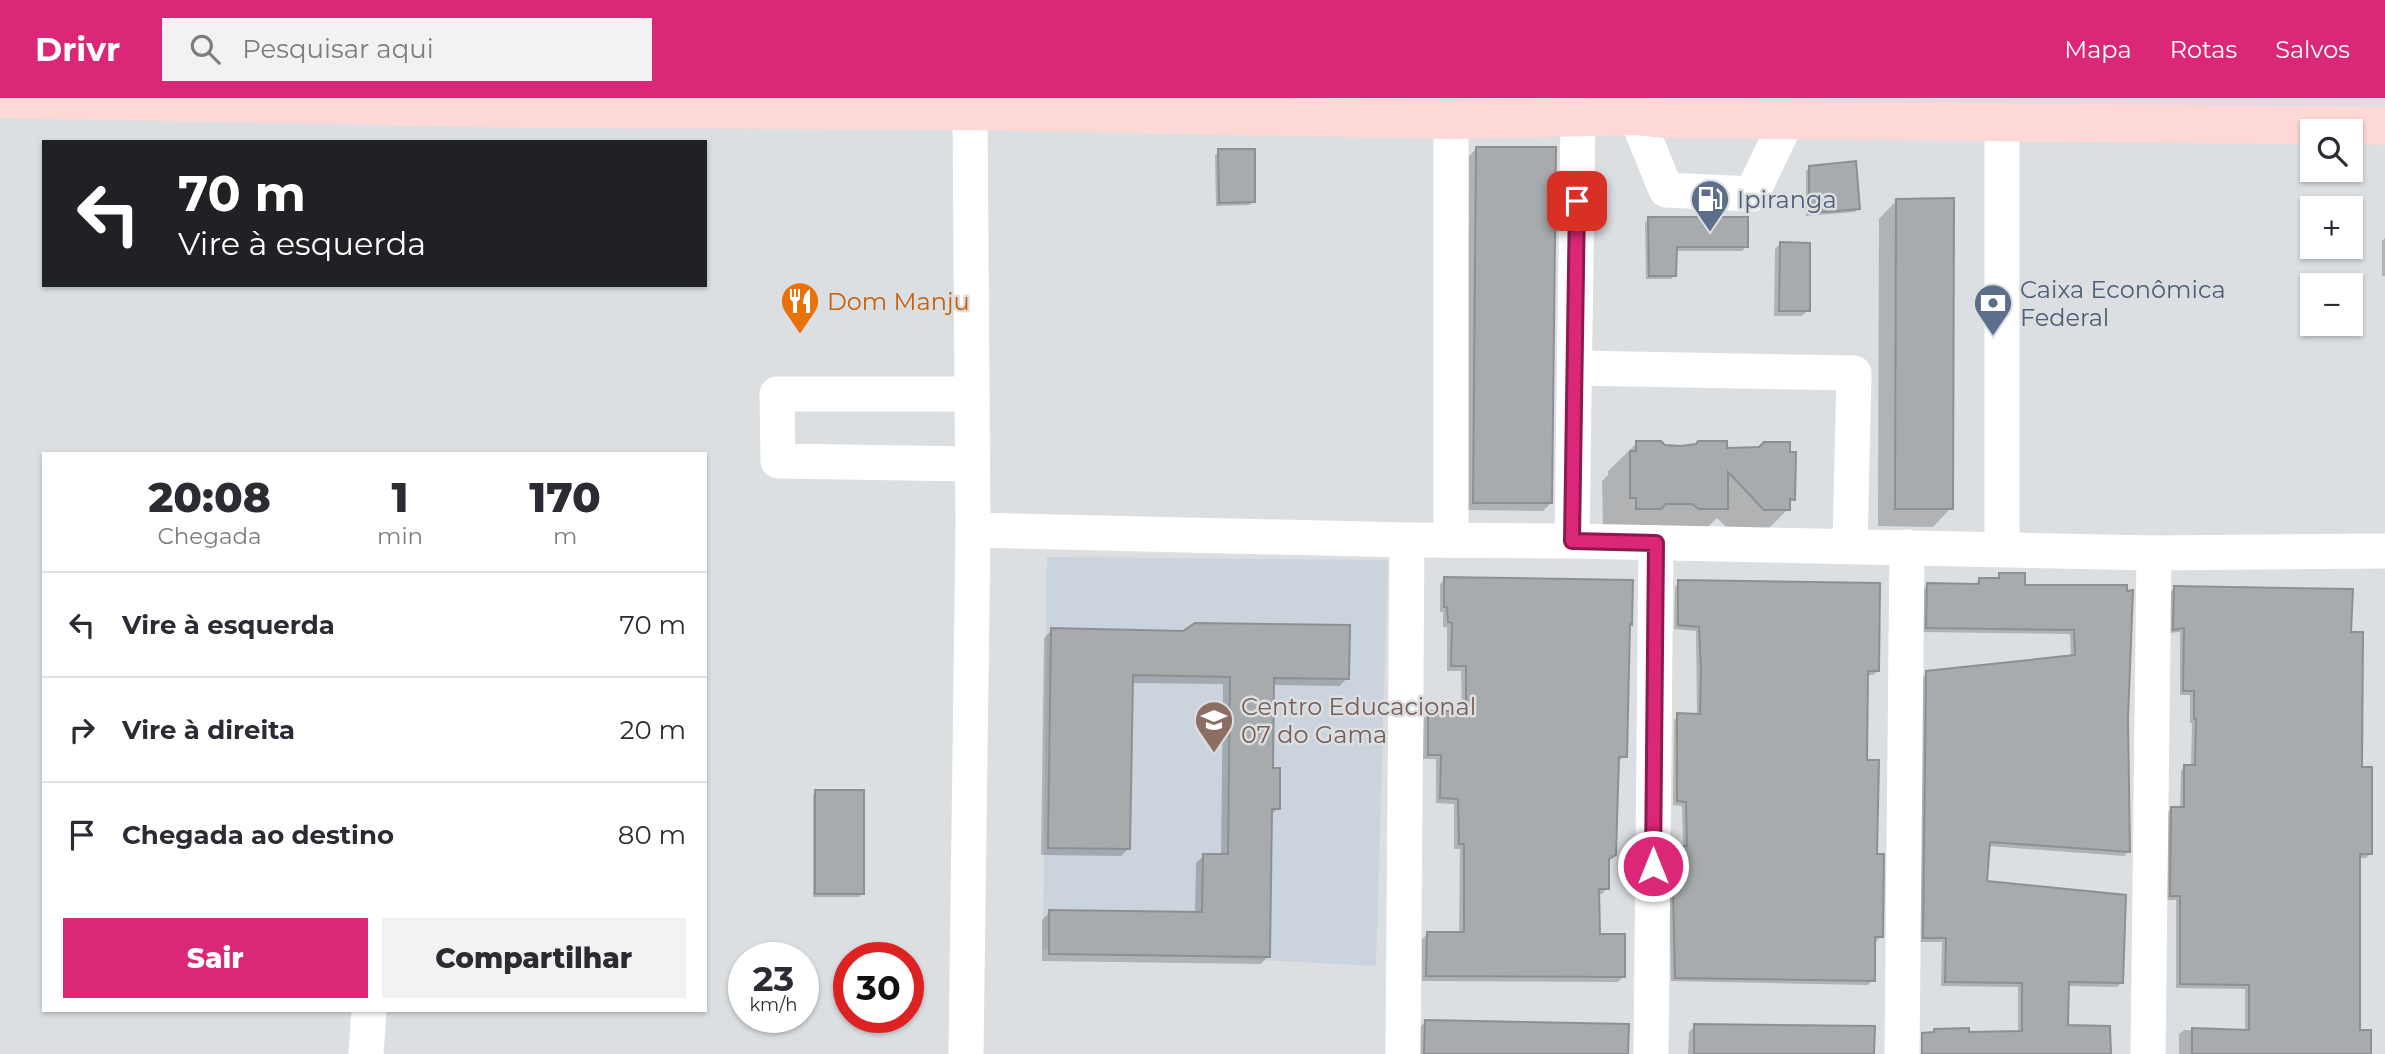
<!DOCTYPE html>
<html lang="pt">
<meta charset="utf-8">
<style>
:root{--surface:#fff;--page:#f2f2f3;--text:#2b2b33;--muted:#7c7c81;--line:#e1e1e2;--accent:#db2777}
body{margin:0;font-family:Montserrat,sans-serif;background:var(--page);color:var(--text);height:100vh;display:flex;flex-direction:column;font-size:26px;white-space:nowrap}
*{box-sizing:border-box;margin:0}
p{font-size:23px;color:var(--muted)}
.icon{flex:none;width:38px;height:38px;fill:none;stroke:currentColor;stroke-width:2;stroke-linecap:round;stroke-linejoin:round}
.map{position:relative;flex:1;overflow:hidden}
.details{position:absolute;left:42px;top:354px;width:665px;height:560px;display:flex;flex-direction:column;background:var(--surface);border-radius:0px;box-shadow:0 2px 5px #0004}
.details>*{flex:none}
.guide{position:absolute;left:42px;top:42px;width:665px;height:147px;border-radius:0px;box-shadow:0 2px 5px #0004;background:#202124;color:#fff;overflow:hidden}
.fabs{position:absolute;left:2300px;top:21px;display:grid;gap:14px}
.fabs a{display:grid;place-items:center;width:63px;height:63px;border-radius:0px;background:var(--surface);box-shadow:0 2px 5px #0004;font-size:35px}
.speed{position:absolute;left:728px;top:844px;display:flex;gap:14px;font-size:35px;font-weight:700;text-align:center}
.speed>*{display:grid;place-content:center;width:91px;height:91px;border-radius:50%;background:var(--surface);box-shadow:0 2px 5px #0004;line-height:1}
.speed small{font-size:18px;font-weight:400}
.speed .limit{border:10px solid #d22;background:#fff;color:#111}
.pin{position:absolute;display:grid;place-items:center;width:60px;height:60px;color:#fff;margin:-30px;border-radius:14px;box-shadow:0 4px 10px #0006}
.me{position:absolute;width:77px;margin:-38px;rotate:0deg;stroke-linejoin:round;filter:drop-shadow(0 0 5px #0008)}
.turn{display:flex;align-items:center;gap:24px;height:147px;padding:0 21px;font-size:32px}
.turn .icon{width:91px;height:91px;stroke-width:2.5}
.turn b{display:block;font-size:49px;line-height:60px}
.eta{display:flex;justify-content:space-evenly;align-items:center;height:119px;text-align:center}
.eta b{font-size:42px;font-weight:800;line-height:49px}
.primary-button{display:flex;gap:14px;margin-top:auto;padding:14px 21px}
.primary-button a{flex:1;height:80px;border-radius:0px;background:var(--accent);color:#fff;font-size:28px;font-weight:800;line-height:80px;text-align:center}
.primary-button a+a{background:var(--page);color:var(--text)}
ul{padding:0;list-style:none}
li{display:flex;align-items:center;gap:21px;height:105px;padding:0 21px;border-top:2px solid var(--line)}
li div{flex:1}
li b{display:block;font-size:26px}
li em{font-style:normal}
header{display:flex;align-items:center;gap:42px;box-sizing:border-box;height:98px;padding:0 35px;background:var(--accent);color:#fff}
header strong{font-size:33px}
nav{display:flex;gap:38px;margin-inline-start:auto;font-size:24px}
.search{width:490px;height:63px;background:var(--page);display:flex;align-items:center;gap:18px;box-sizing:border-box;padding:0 24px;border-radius:0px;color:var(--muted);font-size:26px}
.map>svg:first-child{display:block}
</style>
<header>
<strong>Drivr</strong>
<div class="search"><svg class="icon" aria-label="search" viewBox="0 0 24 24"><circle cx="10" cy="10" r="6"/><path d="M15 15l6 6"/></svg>Pesquisar aqui</div>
<nav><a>Mapa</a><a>Rotas</a><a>Salvos</a></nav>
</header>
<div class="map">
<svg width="2385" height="956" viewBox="0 0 2385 956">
<rect width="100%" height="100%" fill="#dcdfe2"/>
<path fill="#cbd4dc" d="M 1047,459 L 1388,462 L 1376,868 L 1043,851 Z"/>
<g fill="#0003">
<path d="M 1477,50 L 1551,405 L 1543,413 L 1466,412 L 1469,58 Z"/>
<path d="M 1219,53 L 1253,103 L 1250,107 L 1216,108 L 1215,57 Z"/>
<path d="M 1810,69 L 1858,110 L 1855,114 L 1806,118 L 1806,73 Z"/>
<path d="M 1897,102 L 1951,410 L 1933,429 L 1878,428 L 1879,121 Z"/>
<path d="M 1649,121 L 1746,149 L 1742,153 L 1675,153 L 1675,177 L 1671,181 L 1646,181 L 1645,125 Z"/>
<path d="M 2385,140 L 2385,178 L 2382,178 L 2382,143 Z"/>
<path d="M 1781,145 L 1808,212 L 1802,218 L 1774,218 L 1775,151 Z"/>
<path d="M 1637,345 L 1726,352 L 1794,401 L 1788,406 L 1788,411 L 1760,439 L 1736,439 L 1717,420 L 1698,439 L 1603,428 L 1602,383 L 1608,377 L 1608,373 Z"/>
<path d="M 2000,477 L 2024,488 L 2125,489 L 2129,753 L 2124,758 L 1988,748 L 1985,785 L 2122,884 L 2117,889 L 2067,888 L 2066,929 L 2110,956 L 1929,956 L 1930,937 L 1934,932 L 1967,936 L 2018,935 L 2018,889 L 1941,888 L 1942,844 L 1919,844 L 1922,580 L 1927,575 L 2071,559 L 2070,536 L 1922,534 L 1923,492 L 1927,487 L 1975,486 L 1980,481 L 1995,482 Z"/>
<path d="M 1445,481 L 1625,658 L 1617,664 L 1601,764 L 1607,790 L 1602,796 L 1597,796 L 1598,838 L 1623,879 L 1618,884 L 1422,883 L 1422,841 L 1428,836 L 1459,836 L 1460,751 L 1454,751 L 1454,706 L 1436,705 L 1436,661 L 1423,661 L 1424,620 L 1429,615 L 1462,614 L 1461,573 L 1447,573 L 1447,529 L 1443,529 L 1443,514 L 1440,514 L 1440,486 Z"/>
<path d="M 1679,484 L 1878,573 L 1873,577 L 1866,577 L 1865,663 L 1881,838 L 1877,843 L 1873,843 L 1873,882 L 1868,887 L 1671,883 L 1669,798 L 1672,796 L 1672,754 L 1677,750 L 1683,750 L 1682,708 L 1673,707 L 1674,622 L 1678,617 L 1697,617 L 1696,533 L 1674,531 L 1675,489 Z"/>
<path d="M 2174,490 L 2350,535 L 2361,670 L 2371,755 L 2366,760 L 2359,760 L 2359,934 L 2369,956 L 2179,956 L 2179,936 L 2184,932 L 2245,933 L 2245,891 L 2176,890 L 2176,802 L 2166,802 L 2167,715 L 2172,710 L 2180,711 L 2181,673 L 2185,668 L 2191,669 L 2192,625 L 2190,625 L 2190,597 L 2180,597 L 2180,534 L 2169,535 L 2170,494 Z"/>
<path d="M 1052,532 L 1347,580 L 1340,588 L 1272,587 L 1271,672 L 1278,710 L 1270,718 L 1268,858 L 1261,866 L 1042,863 L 1042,822 L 1050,814 L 1195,816 L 1196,765 L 1204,757 L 1221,758 L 1223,586 L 1131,585 L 1129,750 L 1121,758 L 1041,757 L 1044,540 Z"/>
<path d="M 816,693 L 862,796 L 859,799 L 813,799 L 813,697 Z"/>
<path d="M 1425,924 L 1626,956 L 1419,956 L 1419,930 Z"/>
<path d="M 1695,928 L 1872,956 L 1688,956 L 1689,934 Z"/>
</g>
<g fill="#a8abad" stroke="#8d9093" stroke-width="2">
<path d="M 1476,49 L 1556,49 L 1552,405 L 1473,405 Z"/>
<path d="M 1218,51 L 1255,51 L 1255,104 L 1219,105 Z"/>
<path d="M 1856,63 L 1860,111 L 1809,115 L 1809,68 Z"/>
<path d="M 1954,100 L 1953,411 L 1895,411 L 1896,101 Z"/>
<path d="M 1648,119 L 1748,119 L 1748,149 L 1677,149 L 1676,178 L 1649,178 Z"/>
<path d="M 1780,144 L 1810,145 L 1810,213 L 1779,213 Z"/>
<path d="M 1636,343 L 1661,343 L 1665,347 L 1681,348 L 1696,346 L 1698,343 L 1727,343 L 1727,350 L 1759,349 L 1764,344 L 1790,344 L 1790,354 L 1796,354 L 1795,402 L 1790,401 L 1790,412 L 1764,412 L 1728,374 L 1728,411 L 1699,411 L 1692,406 L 1666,406 L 1661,411 L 1636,411 L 1636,400 L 1630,400 L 1630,353 L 1636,353 Z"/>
<path d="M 1999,475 L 2025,475 L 2025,487 L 2127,487 L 2127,493 L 2133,492 L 2128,621 L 2130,754 L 1990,744 L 1987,783 L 2126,797 L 2123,885 L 2069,884 L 2068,927 L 2110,928 L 2111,956 L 1922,956 L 1922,935 L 1934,934 L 1934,931 L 1969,930 L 1969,934 L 2022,933 L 2022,885 L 1945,884 L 1946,840 L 1923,840 L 1926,573 L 2075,557 L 2074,532 L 1926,530 L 1927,485 L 1979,486 L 1979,480 L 1999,480 Z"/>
<path d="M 1444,479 L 1633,482 L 1632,527 L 1630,526 L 1627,659 L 1619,659 L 1616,757 L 1609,761 L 1609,791 L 1599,791 L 1600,836 L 1625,836 L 1625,879 L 1426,878 L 1427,834 L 1464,834 L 1464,746 L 1459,746 L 1458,701 L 1440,700 L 1441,657 L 1428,657 L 1428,613 L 1466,613 L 1466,568 L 1451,568 L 1452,525 L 1448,524 L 1447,509 L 1444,509 Z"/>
<path d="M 1678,482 L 1880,485 L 1879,573 L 1868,573 L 1867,662 L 1879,662 L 1877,756 L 1884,756 L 1883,839 L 1875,839 L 1875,883 L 1675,880 L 1673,792 L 1675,792 L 1676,748 L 1687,748 L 1686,704 L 1677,703 L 1677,615 L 1700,616 L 1701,571 L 1699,529 L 1678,527 Z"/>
<path d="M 2174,488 L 2353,491 L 2351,534 L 2363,534 L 2362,669 L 2372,669 L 2372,756 L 2360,756 L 2360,932 L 2371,932 L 2371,956 L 2192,956 L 2192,930 L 2249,932 L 2249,887 L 2180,886 L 2180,798 L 2170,798 L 2171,709 L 2184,709 L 2184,667 L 2195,667 L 2196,621 L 2194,621 L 2194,593 L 2183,593 L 2184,530 L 2173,532 Z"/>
<path d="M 1195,525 L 1350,527 L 1349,581 L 1274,580 L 1273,670 L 1280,670 L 1280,711 L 1272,711 L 1270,859 L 1049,856 L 1049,812 L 1202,814 L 1203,756 L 1228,756 L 1230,579 L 1133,577 L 1130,751 L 1048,750 L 1051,530 L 1183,533 Z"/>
<rect x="815" y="692" width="49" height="104"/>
<path d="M 1425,922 L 1629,926 L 1628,956 L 1424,956 Z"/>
<path d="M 1694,926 L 1875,928 L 1874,956 L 1694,956 Z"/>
</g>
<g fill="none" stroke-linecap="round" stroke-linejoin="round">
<g stroke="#fff" stroke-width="35">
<path d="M 1636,18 L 1666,92 L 1752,96 L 1787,22"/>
<path d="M 2002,24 L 2002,450"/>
<path d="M 1575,270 L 1854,275 L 1850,448"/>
<path d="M 972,296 L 777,296 L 778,363 L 972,366"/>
<path d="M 973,432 L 1407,442 L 1572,443 L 2154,455 L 2385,453"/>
<path d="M 1451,442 L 1451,22"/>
<path d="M 1572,443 L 1578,19"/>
<path d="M 366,956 L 369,912"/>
<path d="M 966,956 L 973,432 L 970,13"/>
<path d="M 1403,956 L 1407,442"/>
<path d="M 1651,956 L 1656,445"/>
<path d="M 1902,956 L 1907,449"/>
<path d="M 2148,956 L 2154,455"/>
</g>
<path stroke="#fed7d7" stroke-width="38" d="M 0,1 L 532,11 L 970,13 L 1451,22 L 1636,18 L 1666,21 L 2385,28"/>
</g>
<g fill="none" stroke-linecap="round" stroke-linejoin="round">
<g stroke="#8e194d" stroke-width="18">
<path id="route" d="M 1577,103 L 1572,443 L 1656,445 L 1653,768"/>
</g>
<use href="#route" stroke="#db2777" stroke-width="12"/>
</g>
<defs>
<g id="fuel-pin" transform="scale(2.0125)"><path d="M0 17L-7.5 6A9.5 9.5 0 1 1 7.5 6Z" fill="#5c6f8a" stroke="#dcdfe2"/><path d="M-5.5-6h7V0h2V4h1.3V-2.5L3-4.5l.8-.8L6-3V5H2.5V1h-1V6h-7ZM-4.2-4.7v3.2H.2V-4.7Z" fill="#fff"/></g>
<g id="restaurant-pin" transform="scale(2.0125)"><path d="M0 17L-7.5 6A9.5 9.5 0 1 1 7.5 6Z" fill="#e8710a" stroke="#dcdfe2"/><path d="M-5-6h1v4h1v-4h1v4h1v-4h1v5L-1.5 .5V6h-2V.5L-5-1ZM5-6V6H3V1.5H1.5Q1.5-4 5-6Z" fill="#fff"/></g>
<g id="bank-pin" transform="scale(2.0125)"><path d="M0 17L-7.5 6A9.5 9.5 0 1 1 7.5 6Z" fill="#5c6f8a" stroke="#dcdfe2"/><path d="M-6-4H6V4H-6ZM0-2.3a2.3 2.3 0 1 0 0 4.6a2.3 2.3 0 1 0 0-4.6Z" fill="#fff"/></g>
<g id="school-pin" transform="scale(2.0125)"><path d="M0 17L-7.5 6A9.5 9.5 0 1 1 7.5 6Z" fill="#8d6e63" stroke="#dcdfe2"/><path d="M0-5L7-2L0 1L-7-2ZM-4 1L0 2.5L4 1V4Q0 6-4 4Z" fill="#fff"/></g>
</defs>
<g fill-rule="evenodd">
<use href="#fuel-pin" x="1710" y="101"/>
<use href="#restaurant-pin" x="800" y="203"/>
<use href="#bank-pin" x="1993" y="205"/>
<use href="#school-pin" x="1214" y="622"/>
</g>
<g text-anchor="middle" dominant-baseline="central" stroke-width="5" stroke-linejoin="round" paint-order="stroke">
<g font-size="24" fill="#4e5e75" stroke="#dcdfe2" text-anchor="start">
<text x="1737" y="101">Ipiranga</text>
<text x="2020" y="191">Caixa Econômica<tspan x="2020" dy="28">Federal</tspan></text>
</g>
<g font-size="24" fill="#c56008" stroke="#dcdfe2" text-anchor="start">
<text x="827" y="203">Dom Manju</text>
</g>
<g font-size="24" fill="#785e54" stroke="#dcdfe2" text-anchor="start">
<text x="1241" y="608">Centro Educacional<tspan x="1241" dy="28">07 do Gama</tspan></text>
</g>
</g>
</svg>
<div class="fabs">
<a><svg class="icon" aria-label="search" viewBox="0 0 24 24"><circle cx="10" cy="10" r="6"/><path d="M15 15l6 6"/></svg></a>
<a>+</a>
<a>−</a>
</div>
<div class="speed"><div>23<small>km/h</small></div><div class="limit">30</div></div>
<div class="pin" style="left:1577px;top:103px;background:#d93025"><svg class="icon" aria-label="arrive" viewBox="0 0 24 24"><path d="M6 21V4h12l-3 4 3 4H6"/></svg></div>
<svg class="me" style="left:1653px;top:768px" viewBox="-20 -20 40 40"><circle r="17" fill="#db2777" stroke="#fff" stroke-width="3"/><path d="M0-11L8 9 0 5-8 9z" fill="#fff"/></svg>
<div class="guide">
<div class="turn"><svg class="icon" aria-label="left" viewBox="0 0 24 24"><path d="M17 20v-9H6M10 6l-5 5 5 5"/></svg><div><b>70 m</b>Vire à esquerda</div></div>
</div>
<section class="details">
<div class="eta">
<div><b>20:08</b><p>Chegada</p></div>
<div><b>1</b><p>min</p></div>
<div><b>170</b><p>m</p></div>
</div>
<ul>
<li><svg class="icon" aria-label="left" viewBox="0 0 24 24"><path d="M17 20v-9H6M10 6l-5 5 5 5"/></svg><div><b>Vire à esquerda</b></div><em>70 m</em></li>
<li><svg class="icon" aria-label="right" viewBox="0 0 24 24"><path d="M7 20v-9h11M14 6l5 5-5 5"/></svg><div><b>Vire à direita</b></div><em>20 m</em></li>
<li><svg class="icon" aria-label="arrive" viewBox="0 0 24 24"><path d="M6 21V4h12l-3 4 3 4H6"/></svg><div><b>Chegada ao destino</b></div><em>80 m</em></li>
</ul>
<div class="primary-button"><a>Sair</a><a>Compartilhar</a></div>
</section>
</div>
